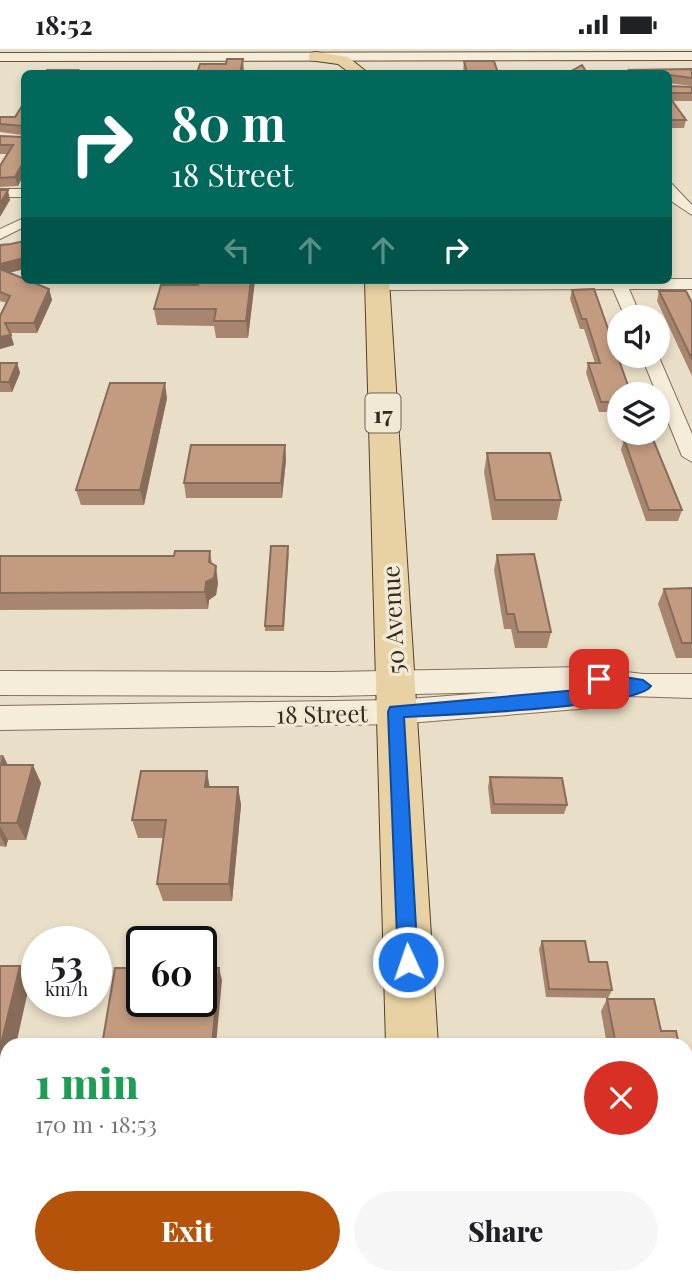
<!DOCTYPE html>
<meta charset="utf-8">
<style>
:root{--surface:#fff;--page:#f6f6f6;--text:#202124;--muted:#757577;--accent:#b45309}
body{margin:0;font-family:"Playfair Display",serif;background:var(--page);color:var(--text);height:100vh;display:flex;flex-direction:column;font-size:26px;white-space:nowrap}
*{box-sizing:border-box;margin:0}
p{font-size:23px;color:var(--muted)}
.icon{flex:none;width:38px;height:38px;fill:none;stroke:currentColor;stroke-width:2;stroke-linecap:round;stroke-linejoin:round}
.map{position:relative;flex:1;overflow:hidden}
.side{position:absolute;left:0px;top:989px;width:693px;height:247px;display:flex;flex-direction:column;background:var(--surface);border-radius:21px 21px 0 0;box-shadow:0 4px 10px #0003}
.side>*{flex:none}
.top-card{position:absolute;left:21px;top:21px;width:651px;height:214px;border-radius:10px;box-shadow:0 4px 10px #0003;background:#00695c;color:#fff;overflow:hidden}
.buttons{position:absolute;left:607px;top:256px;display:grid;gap:14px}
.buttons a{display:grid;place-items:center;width:63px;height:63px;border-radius:50%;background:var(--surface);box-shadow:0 4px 10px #0003;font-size:35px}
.speed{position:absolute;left:21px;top:877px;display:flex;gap:14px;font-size:35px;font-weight:700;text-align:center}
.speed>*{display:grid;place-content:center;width:91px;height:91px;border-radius:50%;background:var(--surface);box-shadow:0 4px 10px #0003;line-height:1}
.speed small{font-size:18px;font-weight:400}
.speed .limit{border:4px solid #111;border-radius:10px;background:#fff;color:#111}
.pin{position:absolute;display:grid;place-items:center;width:60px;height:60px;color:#fff;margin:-30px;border-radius:14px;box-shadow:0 4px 10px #0006}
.me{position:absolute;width:77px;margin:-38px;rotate:357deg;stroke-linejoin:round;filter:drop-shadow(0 0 5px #0008)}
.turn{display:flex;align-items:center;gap:24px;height:147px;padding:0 35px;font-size:32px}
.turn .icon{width:91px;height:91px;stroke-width:2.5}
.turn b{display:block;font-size:49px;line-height:60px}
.lanes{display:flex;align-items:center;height:66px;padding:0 35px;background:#0003;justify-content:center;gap:35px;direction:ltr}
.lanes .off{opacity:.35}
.round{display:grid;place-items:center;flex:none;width:74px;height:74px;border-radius:37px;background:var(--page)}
.head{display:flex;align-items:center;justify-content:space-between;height:119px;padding:0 35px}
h1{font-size:42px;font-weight:800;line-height:52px;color:#1e9e55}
.button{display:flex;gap:14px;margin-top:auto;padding:14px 35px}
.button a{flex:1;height:80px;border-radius:42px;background:var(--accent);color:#fff;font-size:28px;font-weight:800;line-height:80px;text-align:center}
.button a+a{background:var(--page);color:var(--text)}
.status{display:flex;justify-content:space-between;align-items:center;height:49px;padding:0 35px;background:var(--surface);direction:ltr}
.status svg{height:19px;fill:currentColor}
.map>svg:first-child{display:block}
</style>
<div class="status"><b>18:52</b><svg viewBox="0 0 49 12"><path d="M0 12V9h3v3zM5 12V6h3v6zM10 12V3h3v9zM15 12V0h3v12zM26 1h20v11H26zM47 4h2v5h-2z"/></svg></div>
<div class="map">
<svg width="692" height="1235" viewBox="0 0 692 1235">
<rect width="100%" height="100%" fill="#e9dec7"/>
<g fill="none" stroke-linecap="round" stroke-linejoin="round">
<g stroke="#83715e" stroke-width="2">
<g id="minor">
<path d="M 668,131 L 692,156 L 692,166 L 671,152 Z"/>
<rect x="0" y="140" width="24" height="8"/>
<path d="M 24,169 L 24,178 L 0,190 L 0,180 Z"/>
<path d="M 692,230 L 692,240 L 629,240 L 641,268 L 625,268 L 613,240 L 377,241 L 369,236 L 377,231 Z"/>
<path d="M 641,306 L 658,306 L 692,385 L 692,413 L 682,407 Z"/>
</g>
</g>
<g stroke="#83715e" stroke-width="2">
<path id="tertiary" d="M 584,618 L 643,625 L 692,625 L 692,649 L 629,647 L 626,653 L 615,657 L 396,675 L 0,681 L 0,657 L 396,651 L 498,643 L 333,647 L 0,646 L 0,622 L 333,623 Z"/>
</g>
<g stroke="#655241" stroke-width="2">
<path id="secondary" d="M 692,3 L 692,11 L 0,12 L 0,4 Z"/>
</g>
<g stroke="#514032" stroke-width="2">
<g id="primary">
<path d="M 315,3 L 348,8 L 368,24 L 350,24 L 338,15 L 309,11 L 309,5 Z"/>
<path d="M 365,231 L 389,231 L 438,996 L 386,996 Z"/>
<path d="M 393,1228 L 454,1228 L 455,1235 L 393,1235 Z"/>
</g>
</g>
<use href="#minor" fill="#f5ecd9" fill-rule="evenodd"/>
<use href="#tertiary" fill="#f5ecd9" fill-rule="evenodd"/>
<use href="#secondary" fill="#f5ecd9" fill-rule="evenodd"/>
<use href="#primary" fill="#e8d1a3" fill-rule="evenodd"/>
</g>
<g fill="#a8856f">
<path d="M 464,12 L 498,24 L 463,24 Z"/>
<path d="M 692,20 L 692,37 L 668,34 L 668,24 L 628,24 L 629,21 Z"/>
<path d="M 668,37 L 692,38 L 692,52 L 673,52 L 686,71 L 684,79 L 668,79 Z"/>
<path d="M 24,54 L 24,125 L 18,137 L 0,138 L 0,117 L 8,105 L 0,105 L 0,87 L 22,88 L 22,86 L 0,83 L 0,68 L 15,68 Z"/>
<path d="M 24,192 L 24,220 L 9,224 L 49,240 L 52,251 L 37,284 L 10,284 L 14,296 L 0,300 L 7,254 L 0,252 L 0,196 L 11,195 Z"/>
<path d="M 255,231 L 248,289 L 216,289 L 214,277 L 157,276 L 154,260 L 198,236 Z"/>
<path d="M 594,240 L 620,345 L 620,383 L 613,363 L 599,363 L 586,324 L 588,314 L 595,314 L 584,280 L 580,280 L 570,250 L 572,241 Z"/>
<path d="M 659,242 L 692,254 L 692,327 L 657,252 Z"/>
<path d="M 0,314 L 17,314 L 20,324 L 12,343 L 0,343 Z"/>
<path d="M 167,349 L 144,456 L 81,456 L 76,441 Z"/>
<path d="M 620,383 L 650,383 L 682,461 L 678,472 L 646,472 L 621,401 L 623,394 Z"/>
<path d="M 285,396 L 286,411 L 282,449 L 186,449 L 184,434 Z"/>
<path d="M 487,404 L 561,451 L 557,471 L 492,471 L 484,423 Z"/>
<path d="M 210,502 L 212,515 L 218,534 L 216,546 L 209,551 L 208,560 L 0,561 L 0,507 L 174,507 Z"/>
<path d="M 289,502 L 284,582 L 265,582 L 265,577 Z"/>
<path d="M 497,506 L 551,583 L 547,599 L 515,599 L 511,580 L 504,580 L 494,521 Z"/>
<path d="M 692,539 L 692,609 L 676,609 L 658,555 L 664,540 Z"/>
<path d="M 0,706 L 3,706 L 8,716 L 41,734 L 26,791 L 8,791 L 6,798 L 0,797 Z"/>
<path d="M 490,728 L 567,756 L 564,765 L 491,765 L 488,738 Z"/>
<path d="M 210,738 L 238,738 L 241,756 L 232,852 L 163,852 L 157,835 L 164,789 L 138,789 L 132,771 Z"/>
<path d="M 542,892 L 589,913 L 612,941 L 608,949 L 546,948 L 539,900 Z"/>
<path d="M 0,917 L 20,917 L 30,933 L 7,996 L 7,1018 L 0,1018 Z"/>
<path d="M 607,950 L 661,982 L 679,996 L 607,996 L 601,962 Z"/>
<path d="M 686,1046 L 692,1071 L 692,1211 L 686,1211 Z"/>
</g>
<g fill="#886c5a">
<path d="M 243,10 L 244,24 L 240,24 Z"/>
<path d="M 24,112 L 24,125 L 18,137 L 15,128 Z"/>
<path d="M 8,141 L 10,151 L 0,168 L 0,155 Z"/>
<path d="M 24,209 L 24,220 L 0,226 L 0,215 Z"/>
<path d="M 251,231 L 255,231 L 248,289 L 246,272 Z"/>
<path d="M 49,240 L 52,251 L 37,284 L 34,274 Z"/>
<path d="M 11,286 L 14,296 L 0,300 L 0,288 Z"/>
<path d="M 17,314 L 20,324 L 12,343 L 9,333 Z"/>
<path d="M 165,334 L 167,349 L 144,456 L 140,441 Z"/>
<path d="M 285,396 L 286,411 L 282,449 L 281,434 Z"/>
<path d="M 216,517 L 218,534 L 216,546 L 209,551 L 208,560 L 205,543 L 206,533 Z"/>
<path d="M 3,706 L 11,724 L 0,717 Z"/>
<path d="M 33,716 L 41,734 L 26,791 L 17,774 Z"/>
<path d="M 207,722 L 210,740 L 205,738 Z"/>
<path d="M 238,738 L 241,756 L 232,852 L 229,835 Z"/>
<path d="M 0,777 L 8,791 L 6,798 L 0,786 Z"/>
<path d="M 20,917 L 30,933 L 16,996 L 7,996 L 7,1015 L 0,1007 L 0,999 Z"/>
<path d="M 219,919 L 222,931 L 216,996 L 212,996 Z"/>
</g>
<g fill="#c39b81" stroke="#886c5a" stroke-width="2">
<path d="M 227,10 L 243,10 L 240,24 L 197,24 L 200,15 L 226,15 Z"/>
<path d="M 464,12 L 494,12 L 498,24 L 467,24 Z"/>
<path d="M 582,16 L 587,24 L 568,24 Z"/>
<path d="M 692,20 L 692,29 L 670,26 L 668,34 L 668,24 L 631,24 L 629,21 Z"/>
<path d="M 47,21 L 78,21 L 76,24 L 45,24 Z"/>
<path d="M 668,37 L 692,38 L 692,44 L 668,44 Z"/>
<path d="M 668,46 L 686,71 L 668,71 Z"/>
<path d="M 24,54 L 24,77 L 0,75 L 0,68 L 15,68 Z"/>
<path d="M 24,77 L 24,112 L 15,128 L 0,129 L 0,117 L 13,96 L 0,96 L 0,87 L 22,88 Z"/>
<path d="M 0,141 L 8,141 L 0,155 Z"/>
<path d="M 24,192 L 24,209 L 0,215 L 0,196 L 11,195 Z"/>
<path d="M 0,220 L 49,240 L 34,274 L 5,274 L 11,286 L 0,288 L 0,267 L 10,247 L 0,243 Z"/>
<path d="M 199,231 L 251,231 L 246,272 L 214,272 L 216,260 L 154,260 L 161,236 L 198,236 Z"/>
<path d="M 594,240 L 631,345 L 620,345 L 620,364 L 616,353 L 601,353 L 588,314 L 600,314 L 586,270 L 582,270 L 572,241 Z"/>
<path d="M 659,242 L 686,242 L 692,254 L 692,310 Z"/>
<path d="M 0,314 L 17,314 L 9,333 L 0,333 Z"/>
<path d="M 110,334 L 165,334 L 140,441 L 76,441 Z"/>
<path d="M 626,383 L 650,383 L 682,461 L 649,461 L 624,390 L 628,390 Z"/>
<path d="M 191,396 L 285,396 L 281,434 L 184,434 Z"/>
<path d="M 487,404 L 550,404 L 561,451 L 495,451 Z"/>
<path d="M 271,497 L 288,497 L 283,577 L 265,577 Z"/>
<path d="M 175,502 L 210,502 L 209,513 L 216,517 L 214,529 L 206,533 L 205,543 L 0,544 L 0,507 L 174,507 Z"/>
<path d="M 534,505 L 551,583 L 518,583 L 514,565 L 507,565 L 497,506 Z"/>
<path d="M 692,539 L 692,594 L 682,594 L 664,540 Z"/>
<path d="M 0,716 L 33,716 L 17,774 L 0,774 Z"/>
<path d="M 141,722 L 207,722 L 205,738 L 238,738 L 229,835 L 157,835 L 166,771 L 132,771 Z"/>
<path d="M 490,728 L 562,729 L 567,756 L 494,755 Z"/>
<path d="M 542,892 L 585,892 L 589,913 L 607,913 L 612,941 L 549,940 Z"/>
<path d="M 0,917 L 20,917 L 0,999 Z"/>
<path d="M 115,919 L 142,919 L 142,952 L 201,952 L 201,919 L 219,919 L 212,996 L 102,996 Z"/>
<path d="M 607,950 L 654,950 L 661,982 L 676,982 L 679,996 L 616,996 Z"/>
<path d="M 686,1046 L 692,1071 L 692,1204 L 686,1204 Z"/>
</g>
<path fill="#1a73e8" stroke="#114b97" stroke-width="2" d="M 599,624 L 643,631 L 651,637 C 638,659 439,666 404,668 L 418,913 L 415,920 L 408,923 L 401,920 L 398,913 L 388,663 L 390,658 L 611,638 L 593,634 L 593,626 Z"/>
<g text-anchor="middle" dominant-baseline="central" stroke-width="7" stroke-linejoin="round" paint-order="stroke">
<rect fill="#f2e9d5" stroke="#6e6356" stroke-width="2" x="365.5" y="344.5" width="35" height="39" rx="5"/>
<g font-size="23" font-weight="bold" fill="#352a20">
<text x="383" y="364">17</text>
</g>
<g font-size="24" fill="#352a20" stroke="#f2e9d5">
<text transform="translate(392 571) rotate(-93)">50 Avenue</text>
<text transform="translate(322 664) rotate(-1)">18 Street</text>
</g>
</g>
</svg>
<div class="buttons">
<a><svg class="icon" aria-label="sound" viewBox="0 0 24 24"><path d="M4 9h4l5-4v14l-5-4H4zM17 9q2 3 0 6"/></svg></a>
<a><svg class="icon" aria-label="layers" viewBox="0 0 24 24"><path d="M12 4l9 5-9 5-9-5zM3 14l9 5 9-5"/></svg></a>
</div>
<div class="speed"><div>53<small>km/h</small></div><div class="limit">60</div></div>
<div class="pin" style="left:599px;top:630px;background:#d93025"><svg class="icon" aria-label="arrive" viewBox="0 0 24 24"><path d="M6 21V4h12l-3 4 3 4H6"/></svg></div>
<svg class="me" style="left:408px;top:913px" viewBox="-20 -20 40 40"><circle r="17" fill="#1a73e8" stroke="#fff" stroke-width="3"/><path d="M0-11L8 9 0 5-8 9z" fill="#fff"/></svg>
<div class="top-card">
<div class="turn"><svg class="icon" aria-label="right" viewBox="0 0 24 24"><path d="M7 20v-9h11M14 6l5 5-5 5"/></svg><div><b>80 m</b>18 Street</div></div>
<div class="lanes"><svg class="icon off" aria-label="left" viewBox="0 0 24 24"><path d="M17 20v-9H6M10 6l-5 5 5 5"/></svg><svg class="icon off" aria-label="ahead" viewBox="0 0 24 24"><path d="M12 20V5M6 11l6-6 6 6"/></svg><svg class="icon off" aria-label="ahead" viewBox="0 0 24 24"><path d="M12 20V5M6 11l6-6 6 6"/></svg><svg class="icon" aria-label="right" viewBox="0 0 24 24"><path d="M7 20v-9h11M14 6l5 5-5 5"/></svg></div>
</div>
<section class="side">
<div class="head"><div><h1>1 min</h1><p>170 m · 18:53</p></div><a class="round" style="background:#d93025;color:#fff"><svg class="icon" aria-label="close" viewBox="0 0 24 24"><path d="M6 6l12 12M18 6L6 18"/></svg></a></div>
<div class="button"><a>Exit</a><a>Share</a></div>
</section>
</div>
